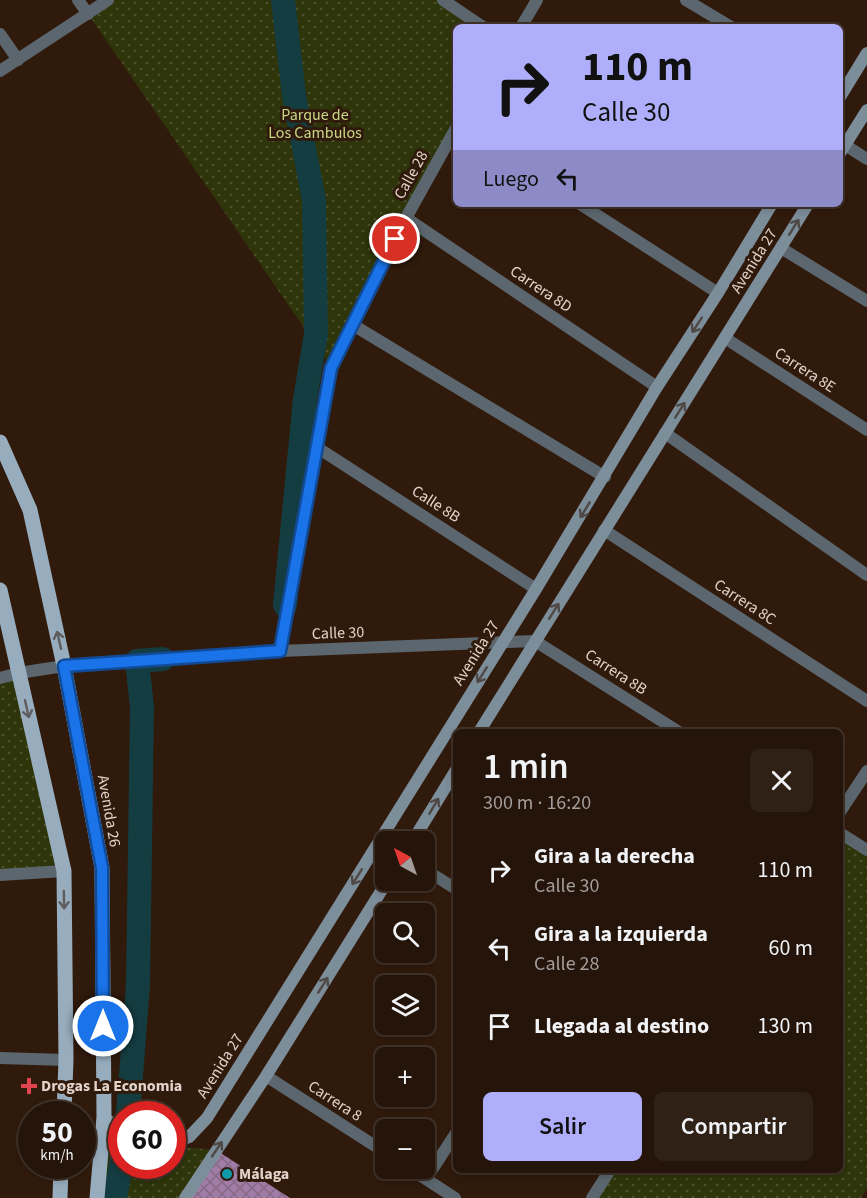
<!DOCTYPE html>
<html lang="es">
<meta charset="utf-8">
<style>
:root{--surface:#241409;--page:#302117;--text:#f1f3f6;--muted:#a39e9c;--line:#41332a;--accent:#afaefa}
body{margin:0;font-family:"Source Sans 3",sans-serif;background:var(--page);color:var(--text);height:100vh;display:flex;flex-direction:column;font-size:22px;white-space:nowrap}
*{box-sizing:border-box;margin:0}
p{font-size:20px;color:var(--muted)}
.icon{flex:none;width:33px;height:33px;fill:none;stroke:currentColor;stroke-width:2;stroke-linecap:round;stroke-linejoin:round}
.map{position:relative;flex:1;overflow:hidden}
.details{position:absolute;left:453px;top:729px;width:390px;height:444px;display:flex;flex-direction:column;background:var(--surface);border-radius:9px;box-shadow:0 3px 9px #0003,0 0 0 2px var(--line)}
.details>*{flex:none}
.guide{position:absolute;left:453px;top:24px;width:390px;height:183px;border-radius:9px;box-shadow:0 3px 9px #0003,0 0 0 2px var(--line);background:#afaefa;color:#111;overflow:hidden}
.needle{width:39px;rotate:320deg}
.tools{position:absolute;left:375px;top:831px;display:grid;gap:12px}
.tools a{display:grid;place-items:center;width:60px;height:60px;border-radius:9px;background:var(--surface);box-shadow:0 3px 9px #0003,0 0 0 2px var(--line);font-size:30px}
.speed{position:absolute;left:18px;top:1101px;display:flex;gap:12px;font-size:30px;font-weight:700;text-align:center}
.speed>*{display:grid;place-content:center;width:78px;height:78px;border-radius:50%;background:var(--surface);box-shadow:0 3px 9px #0003,0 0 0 2px var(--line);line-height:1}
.speed small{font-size:15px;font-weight:400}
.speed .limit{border:9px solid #d22;background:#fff;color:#111}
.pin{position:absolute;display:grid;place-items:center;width:51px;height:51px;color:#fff;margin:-26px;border:3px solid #fff;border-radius:50%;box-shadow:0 2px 6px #0007}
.me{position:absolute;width:66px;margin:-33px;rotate:0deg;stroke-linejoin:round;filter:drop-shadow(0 0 4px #0008)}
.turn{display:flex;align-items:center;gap:21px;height:126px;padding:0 30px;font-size:27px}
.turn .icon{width:78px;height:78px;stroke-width:2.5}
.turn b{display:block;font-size:42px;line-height:51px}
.then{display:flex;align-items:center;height:57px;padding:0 30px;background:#0003;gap:12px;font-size:22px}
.round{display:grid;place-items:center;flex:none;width:63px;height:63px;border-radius:9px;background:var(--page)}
.overview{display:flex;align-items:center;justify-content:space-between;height:102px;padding:0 30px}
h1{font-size:36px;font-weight:600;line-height:45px}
.cta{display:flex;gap:12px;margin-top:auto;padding:12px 30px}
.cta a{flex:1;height:69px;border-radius:9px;background:var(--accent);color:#111;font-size:24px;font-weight:600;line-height:69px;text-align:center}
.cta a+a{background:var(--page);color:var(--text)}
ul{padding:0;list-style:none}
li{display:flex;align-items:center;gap:18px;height:78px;padding:0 30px}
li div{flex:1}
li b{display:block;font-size:22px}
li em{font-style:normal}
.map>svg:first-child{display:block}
</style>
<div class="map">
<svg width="867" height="1198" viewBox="0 0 867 1198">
<defs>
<pattern id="park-dots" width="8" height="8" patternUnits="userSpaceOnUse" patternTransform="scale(1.5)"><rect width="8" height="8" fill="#2e350a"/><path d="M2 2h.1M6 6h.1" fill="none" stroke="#4c512c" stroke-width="1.8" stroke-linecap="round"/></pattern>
<pattern id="building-cross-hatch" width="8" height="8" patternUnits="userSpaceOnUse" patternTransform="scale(1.5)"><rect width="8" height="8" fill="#a17ca6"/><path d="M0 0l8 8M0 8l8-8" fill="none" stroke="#856a86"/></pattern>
<filter id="shadow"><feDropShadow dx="-5.5" dy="5.5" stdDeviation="1.5" flood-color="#0009"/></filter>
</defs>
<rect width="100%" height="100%" fill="#301a0c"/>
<g fill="url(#park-dots)">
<path d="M 109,0 L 438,0 L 478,27 L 456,27 L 456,128 L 331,367 L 88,14 Z"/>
<path d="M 19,673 L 64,871 L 0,875 L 0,678 Z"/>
<path d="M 840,833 L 867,850 L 867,1188 L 861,1198 L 592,1198 L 610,1170 L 840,1170 Z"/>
<path d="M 104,1117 L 121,1134 L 122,1166 L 172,1166 L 173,1150 L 181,1147 L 216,1150 L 185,1198 L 97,1198 Z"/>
</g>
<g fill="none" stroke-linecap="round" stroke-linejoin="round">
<g stroke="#143d42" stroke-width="24">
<path d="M 283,0 L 294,95 L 314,201 L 316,334 L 305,399 L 285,605"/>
<path d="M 128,1114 L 138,985 L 142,707 L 137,661 L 163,659"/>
<path d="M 115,1198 L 122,1160"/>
</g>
</g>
<path fill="url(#building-cross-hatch)" filter="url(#shadow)" d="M 216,1150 L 290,1198 L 185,1198 Z"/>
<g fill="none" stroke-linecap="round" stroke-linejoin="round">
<g stroke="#5b666e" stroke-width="12">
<path d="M 78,0 L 88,14"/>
<path d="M 443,0 L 483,27"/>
<path d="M 686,0 L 731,27"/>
<path d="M 521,27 L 537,0"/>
<path d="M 0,34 L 18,60"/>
<path d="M 0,71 L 108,0"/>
<path d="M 845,145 L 867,159"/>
<path d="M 580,204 L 718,293"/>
<path d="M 406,218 L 657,387"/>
<path d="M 781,248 L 867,301"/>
<path d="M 353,325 L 605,477"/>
<path d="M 725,338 L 867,430"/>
<path d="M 665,433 L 867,575"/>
<path d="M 318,448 L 536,589"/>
<path d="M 604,530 L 867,701"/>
<path d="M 535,641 L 679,732"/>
<path d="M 280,651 L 331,368 L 406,218 L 456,128"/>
<path d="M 0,678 L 19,673"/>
<path d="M 840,812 L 867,771"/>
<path d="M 840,833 L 867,850"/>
<path d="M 424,869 L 456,889"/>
<path d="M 0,875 L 64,871"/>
<path d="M 0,1058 L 66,1060"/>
<path d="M 266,1076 L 386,1153"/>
<path d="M 409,1168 L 455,1198"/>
<path d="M 426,1179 L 456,1133"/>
<path d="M 592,1198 L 610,1170"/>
</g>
<path stroke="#5b666e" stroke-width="12" d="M 19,673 L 64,666 L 280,651 L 535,641"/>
<g stroke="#7d8e9b" stroke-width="12">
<path d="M 840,97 L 867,53"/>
<path d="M 840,153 L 867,110"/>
<path d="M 479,732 L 808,204"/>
<path d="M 412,842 L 456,770"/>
<path d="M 104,1117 L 122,1132"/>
<path d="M 172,1143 L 189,1137 L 207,1118 L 536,589 L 657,387 L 718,293 L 772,204"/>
<path d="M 185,1198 L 266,1076 L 388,880"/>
</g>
<g stroke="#97adbe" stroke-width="15">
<path d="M 0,442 L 30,510 L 64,666 L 102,868 L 104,1117 L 97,1198"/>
<path d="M 0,590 L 64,871 L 66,1060 L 64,1114"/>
<path d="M 60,1198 L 61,1166"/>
</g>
</g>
<defs><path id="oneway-shaft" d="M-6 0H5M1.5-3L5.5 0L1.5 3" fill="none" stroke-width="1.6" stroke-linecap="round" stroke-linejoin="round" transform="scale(1.5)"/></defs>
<g stroke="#4f4845">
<use href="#oneway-shaft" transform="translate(794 227) rotate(-58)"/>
<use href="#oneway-shaft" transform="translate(697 325) rotate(123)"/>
<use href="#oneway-shaft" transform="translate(680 410) rotate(-58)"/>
<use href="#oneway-shaft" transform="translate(585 510) rotate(121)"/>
<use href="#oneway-shaft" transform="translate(554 611) rotate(-58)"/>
<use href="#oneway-shaft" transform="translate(482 675) rotate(122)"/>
<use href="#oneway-shaft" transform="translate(434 806) rotate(-59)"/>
<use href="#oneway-shaft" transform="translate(357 877) rotate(122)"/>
<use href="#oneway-shaft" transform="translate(323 985) rotate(-58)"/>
<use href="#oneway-shaft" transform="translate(217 1149) rotate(-56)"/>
</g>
<g stroke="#5e5c5c">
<use href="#oneway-shaft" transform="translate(59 640) rotate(-103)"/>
<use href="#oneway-shaft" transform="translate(27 709) rotate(77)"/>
<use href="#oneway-shaft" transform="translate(64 900) rotate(89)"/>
</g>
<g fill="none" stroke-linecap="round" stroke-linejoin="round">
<g stroke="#114b97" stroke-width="15">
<path id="route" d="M 103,1026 L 102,868 L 64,666 L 280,651 L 331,368 L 395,239"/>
</g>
<use href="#route" stroke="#1a73e8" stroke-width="10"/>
</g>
<path fill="#e0444e" stroke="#301a0c" stroke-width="2" d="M26 1077h6v6h6v6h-6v6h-6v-6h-6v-6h6z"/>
<circle fill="#0f9aa8" stroke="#301a0c" stroke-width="2" cx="227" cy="1174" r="6"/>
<g text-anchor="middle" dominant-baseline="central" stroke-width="6" stroke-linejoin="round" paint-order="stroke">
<g font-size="16" fill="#c8d887" stroke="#301a0c">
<text x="315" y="115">Parque de<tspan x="315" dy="18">Los Cambulos</tspan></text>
</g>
<g font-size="16" fill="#e3d3cb" stroke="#301a0c">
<text transform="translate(411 175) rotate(-61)">Calle 28</text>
<text transform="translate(754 261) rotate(-58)">Avenida 27</text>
<text transform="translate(541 289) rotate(34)">Carrera 8D</text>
<text transform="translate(805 370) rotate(33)">Carrera 8E</text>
<text transform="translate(436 504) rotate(33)">Calle 8B</text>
<text transform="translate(745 602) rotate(33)">Carrera 8C</text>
<text transform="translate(338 633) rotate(-2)">Calle 30</text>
<text transform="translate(476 653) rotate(-58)">Avenida 27</text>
<text transform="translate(616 672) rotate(33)">Carrera 8B</text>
<text transform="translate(109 811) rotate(80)">Avenida 26</text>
<text transform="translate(220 1066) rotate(-58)">Avenida 27</text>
<text transform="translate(335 1101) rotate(33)">Carrera 8</text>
</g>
<g font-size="16" font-weight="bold" fill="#e3d3cb" stroke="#301a0c" text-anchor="start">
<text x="41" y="1086">Drogas La Economia</text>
<text x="239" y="1174">Málaga</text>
</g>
</g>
</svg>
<div class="tools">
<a><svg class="needle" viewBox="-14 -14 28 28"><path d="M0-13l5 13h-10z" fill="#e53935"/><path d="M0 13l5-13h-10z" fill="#a39e9c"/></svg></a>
<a><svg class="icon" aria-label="search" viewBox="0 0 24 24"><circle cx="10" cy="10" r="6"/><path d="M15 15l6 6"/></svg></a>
<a><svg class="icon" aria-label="layers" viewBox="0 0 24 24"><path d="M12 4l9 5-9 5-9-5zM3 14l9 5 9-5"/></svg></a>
<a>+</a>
<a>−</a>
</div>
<div class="speed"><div>50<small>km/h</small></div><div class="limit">60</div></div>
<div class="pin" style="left:395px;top:239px;background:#d93025"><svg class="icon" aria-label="arrive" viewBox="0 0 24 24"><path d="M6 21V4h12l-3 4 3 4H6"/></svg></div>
<svg class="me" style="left:103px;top:1026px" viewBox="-20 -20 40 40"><circle r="17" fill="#1a73e8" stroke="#fff" stroke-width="3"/><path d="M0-11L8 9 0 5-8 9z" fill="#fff"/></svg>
<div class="guide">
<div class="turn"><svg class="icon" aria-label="right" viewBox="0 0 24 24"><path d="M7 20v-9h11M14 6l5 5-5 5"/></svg><div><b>110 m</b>Calle 30</div></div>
<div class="then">Luego<svg class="icon" aria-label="left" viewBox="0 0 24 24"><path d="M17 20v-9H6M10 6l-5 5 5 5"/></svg></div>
</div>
<section class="details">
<div class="overview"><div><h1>1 min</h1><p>300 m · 16:20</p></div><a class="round"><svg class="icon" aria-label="close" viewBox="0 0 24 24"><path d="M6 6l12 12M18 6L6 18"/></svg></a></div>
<ul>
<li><svg class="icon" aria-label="right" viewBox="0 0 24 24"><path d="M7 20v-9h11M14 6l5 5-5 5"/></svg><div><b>Gira a la derecha</b><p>Calle 30</p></div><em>110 m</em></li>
<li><svg class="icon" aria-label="left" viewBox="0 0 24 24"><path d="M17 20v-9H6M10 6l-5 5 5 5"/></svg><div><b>Gira a la izquierda</b><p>Calle 28</p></div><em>60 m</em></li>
<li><svg class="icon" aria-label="arrive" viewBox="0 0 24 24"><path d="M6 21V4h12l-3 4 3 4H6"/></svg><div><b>Llegada al destino</b></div><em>130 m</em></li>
</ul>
<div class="cta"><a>Salir</a><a>Compartir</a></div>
</section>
</div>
